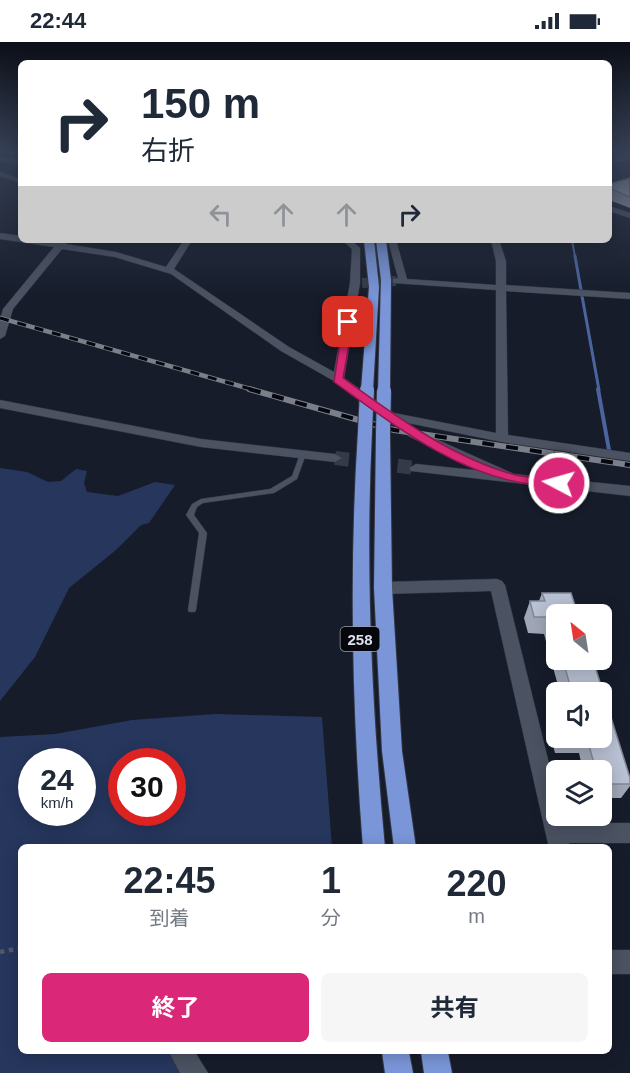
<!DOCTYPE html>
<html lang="ja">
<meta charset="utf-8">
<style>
:root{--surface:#fff;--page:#f6f6f7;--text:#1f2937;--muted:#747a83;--accent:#db2777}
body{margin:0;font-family:Helvetica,"Noto Sans JP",sans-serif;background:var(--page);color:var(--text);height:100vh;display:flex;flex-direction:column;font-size:22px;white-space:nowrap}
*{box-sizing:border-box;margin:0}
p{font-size:20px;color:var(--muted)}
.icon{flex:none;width:33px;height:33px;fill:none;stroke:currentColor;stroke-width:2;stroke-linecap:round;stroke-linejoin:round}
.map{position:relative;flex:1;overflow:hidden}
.details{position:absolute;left:18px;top:802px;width:594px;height:210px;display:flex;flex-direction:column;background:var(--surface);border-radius:9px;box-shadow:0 3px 15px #0003}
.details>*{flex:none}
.banner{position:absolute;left:18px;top:18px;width:594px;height:183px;border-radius:9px;box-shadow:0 3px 15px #0003;background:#fff;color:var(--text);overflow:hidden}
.needle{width:39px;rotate:330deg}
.fabs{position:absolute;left:546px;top:562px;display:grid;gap:12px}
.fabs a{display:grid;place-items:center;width:66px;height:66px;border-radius:9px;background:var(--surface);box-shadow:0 3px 15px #0003;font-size:30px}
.speed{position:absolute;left:18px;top:706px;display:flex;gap:12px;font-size:30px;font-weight:700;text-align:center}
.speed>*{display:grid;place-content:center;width:78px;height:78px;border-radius:50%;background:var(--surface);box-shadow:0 3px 15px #0003;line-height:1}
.speed small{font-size:15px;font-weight:400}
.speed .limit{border:9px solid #d22;background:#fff;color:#111}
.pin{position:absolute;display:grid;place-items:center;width:51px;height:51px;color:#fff;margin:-26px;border-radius:12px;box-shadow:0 3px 9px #0006}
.me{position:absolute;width:66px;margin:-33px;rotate:276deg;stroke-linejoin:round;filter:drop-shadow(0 0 4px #0008)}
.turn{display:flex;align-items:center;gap:21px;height:126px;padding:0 24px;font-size:27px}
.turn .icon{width:78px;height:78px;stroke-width:2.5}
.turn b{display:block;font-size:42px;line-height:51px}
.lanes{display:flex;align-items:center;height:57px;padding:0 24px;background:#0003;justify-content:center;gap:30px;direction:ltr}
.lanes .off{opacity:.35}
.eta{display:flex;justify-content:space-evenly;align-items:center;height:102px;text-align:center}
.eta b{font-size:36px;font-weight:700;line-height:42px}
.action{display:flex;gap:12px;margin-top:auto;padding:12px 24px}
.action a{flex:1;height:69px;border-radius:9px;background:var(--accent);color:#fff;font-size:24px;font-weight:700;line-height:69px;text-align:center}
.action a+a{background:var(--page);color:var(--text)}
.status{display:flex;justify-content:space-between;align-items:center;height:42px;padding:0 30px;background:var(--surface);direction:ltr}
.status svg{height:16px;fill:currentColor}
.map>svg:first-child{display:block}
</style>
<div class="status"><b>22:44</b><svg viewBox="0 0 49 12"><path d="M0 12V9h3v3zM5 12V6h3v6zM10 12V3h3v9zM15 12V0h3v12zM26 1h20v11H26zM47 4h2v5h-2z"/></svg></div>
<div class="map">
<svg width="630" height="1031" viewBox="0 0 630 1031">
<rect width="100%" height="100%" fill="#161c2a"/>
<g fill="#26365d" fill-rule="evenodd">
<path d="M 0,426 L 27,430 L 48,440 L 61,439 L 76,427 L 87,429 L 84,441 L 87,450 L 118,454 L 155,440 L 175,443 L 149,481 L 141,483 L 116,508 L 69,546 L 35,615 L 0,659 Z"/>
<path d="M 216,672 L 322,675 L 332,805 L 21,806 L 21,1010 L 191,1010 L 191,1018 L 185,1031 L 0,1031 L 0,695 L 55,692 L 132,678 ZM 32,720 L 82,720 L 82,771 L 32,771 ZM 122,720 L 172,720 L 172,771 L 122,771 Z"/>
</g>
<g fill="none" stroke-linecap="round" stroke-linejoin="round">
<path stroke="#4c649d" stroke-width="2" d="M 572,198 L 575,215"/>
<g stroke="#4c649d" stroke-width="3">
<path d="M 575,214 L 581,248"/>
<path d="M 582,254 L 599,348"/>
</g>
<path stroke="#4c649d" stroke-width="4" d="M 598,347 L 609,408"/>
<path stroke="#343a47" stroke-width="10" stroke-dasharray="10 5" stroke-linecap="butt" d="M 362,241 L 396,239"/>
<path stroke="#343a47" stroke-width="14" stroke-dasharray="14 7" stroke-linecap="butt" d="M 335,416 L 416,426"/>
<g stroke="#333642" stroke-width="1">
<path id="service" d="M 303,410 L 306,412 L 297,437 L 274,451 L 203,461 L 197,465 L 194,473 L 207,491 L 196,568 L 195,570 L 189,570 L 188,568 L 199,491 L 186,473 L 192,462 L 201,457 L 270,447 L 292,434 L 300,412 Z"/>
</g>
<g stroke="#333642" stroke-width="1">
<g id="minor">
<path d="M 630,113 L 630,117 L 609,121 L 609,117 Z"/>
<path d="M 0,115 L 21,118 L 21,122 L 0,119 Z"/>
<path d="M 0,130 L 21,137 L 21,141 L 0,134 Z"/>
<path d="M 609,164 L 630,171 L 630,176 L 609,169 Z"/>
<path d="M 0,191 L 21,194 L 21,198 L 58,201 L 60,198 L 68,198 L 66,202 L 116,210 L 166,225 L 184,198 L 192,198 L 174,227 L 289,305 L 334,330 L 350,241 L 352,207 L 342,198 L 351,198 L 360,206 L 360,241 L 344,336 L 394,371 L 496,391 L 496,248 L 393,241 L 393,237 L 398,236 L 388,198 L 396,198 L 407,237 L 496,243 L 496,219 L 491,198 L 499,198 L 506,219 L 506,243 L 630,251 L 630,257 L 506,249 L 508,393 L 630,411 L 630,419 L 502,400 L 408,381 L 418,389 L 514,432 L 630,444 L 630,454 L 411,429 L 409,426 L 416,422 L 484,429 L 410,395 L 334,339 L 281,309 L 171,232 L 115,215 L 62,207 L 13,267 L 5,294 L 0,297 L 0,277 L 3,267 L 54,205 L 0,197 Z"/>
<path d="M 0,358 L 201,397 L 335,412 L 342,416 L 335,420 L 201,405 L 0,366 Z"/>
<path d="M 497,537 L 502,539 L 505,543 L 556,750 L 556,774 L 562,774 L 564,781 L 630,781 L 630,801 L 569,801 L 570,806 L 549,806 L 491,549 L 383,552 L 377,550 L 375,546 L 377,542 L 383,540 Z"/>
<rect x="609" y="908" width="21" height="24"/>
<path d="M 169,1010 L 195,1010 L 208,1031 L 180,1031 Z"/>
</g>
</g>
<g stroke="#333642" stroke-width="2">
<g id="trunk">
<path d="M 364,198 L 374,198 L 379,245 L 373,348 L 367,352 L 361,348 L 369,245 Z"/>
<path d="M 376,198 L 386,198 L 391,238 L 390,349 L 384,353 L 378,349 L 381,238 Z"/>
<path d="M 365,385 L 372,389 C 365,529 372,667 385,806 L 363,806 C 352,666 349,528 358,389 Z"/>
<path d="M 383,387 L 390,391 L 392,546 L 402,709 L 416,806 L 394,806 L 382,709 L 374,546 L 376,391 Z"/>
<path d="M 382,1010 L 409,1010 L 413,1031 L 385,1031 Z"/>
<path d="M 421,1010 L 448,1010 L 452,1031 L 424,1031 Z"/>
</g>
</g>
<path stroke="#525865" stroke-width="4.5" stroke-dasharray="4.5 4.5" stroke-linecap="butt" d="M 0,910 L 21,906"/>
<use href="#service" fill="#4b5262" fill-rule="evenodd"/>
<use href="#minor" fill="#4b5262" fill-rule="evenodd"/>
<use href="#trunk" fill="#7a96d8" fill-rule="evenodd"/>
<g stroke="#7a7f8b" stroke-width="4.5">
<path id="rail-far1" d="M 0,276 L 254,348"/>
</g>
<g stroke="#7a7f8b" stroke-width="6">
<path id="rail" d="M 249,347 L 394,388 L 630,423"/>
</g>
<use href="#rail-far1" stroke="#05070c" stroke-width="3" stroke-dasharray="9" stroke-linecap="butt"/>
<use href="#rail" stroke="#05070c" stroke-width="4" stroke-dasharray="12" stroke-linecap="butt"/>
<g stroke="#333642" stroke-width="16" stroke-linecap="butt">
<g id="trunk-bridge">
<path d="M 365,389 L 367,348"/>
<path d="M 383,391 L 384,349"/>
</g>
</g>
<use href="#trunk-bridge" stroke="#7a96d8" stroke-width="14"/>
</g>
<g fill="#9fa6b6">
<path d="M 630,136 L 630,166 L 609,158 L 609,142 Z"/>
<path d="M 542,551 L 556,573 L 556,618 L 593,618 L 630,736 L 630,744 L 621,756 L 602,756 L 602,729 L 583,729 L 579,711 L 555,711 L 549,687 L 556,672 L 556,696 L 602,696 L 602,651 L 560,651 L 544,592 L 528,591 L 524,576 L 530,559 L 539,559 Z"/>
</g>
<g fill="#b9c1d4" stroke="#828794" stroke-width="1.5">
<path d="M 630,136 L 630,155 L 609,146 L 609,142 Z"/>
<path d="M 542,551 L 571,551 L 578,573 L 556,573 L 556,595 L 551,575 L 534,575 L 530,559 L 545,559 Z"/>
<path d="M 563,618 L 593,618 L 630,736 L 630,742 L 602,742 L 602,729 L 596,729 L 587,696 L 562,696 L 602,696 L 602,651 L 572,651 Z"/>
</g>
<linearGradient id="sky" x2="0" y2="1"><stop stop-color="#0c0f17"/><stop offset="0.43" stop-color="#364055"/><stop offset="1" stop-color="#364055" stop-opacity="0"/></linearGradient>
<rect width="630" height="256" fill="url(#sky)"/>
<path fill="#db2777" stroke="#8e194d" stroke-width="1.5" d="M 348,277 L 353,280 L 343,336 C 396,374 449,414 512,432 C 529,437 547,434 563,439 L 563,444 C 555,447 545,444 536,443 C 460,435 394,383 334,340 L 343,280 Z"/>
<g text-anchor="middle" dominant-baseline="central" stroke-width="6" stroke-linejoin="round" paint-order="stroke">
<rect fill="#05070c" stroke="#9ca0a8" stroke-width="1.5" x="340.5" y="585" width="39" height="24" rx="4.5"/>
<g font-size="15" font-weight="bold" fill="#dde1eb">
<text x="360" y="597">258</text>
</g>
</g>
</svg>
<div class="fabs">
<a><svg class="needle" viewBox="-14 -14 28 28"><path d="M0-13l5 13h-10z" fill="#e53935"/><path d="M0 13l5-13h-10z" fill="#747a83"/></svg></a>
<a><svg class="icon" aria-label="sound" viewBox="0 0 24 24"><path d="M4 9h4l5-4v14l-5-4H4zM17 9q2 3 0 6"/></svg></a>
<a><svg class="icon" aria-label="layers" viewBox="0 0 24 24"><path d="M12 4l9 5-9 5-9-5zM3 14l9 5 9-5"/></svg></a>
</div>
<div class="speed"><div>24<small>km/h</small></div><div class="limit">30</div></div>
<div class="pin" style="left:348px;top:280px;background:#d93025"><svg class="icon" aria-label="arrive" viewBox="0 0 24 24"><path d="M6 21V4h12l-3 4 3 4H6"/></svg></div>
<svg class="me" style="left:559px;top:441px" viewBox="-20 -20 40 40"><circle r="17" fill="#db2777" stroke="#fff" stroke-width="3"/><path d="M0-11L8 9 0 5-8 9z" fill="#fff"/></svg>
<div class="banner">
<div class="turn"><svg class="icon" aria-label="right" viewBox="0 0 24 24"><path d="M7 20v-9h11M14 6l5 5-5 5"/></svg><div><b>150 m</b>右折</div></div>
<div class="lanes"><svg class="icon off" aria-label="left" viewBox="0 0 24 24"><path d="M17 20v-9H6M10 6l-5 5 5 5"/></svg><svg class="icon off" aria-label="ahead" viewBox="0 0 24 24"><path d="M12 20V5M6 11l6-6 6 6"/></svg><svg class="icon off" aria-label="ahead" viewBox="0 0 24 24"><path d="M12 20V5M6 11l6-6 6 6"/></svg><svg class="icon" aria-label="right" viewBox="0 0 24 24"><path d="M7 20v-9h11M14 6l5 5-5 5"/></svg></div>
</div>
<section class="details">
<div class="eta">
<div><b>22:45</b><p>到着</p></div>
<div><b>1</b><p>分</p></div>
<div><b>220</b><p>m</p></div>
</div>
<div class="action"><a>終了</a><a>共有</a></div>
</section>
</div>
